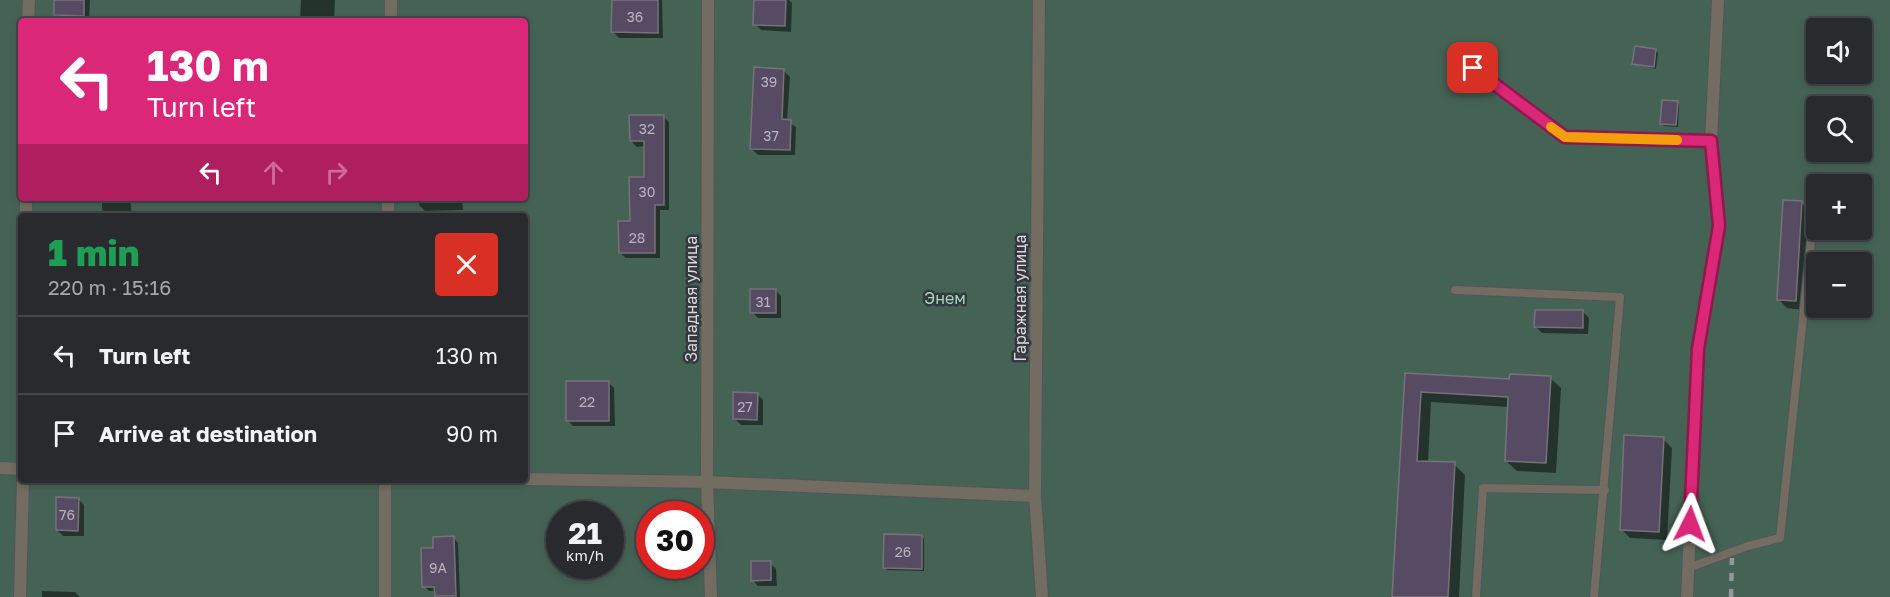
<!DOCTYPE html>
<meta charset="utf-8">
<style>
:root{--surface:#282a2e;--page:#34363a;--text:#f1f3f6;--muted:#a5a7aa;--line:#44464a}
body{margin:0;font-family:"Golos Text",sans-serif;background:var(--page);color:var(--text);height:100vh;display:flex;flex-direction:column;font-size:22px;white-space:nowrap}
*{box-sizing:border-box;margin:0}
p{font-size:20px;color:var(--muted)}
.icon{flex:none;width:33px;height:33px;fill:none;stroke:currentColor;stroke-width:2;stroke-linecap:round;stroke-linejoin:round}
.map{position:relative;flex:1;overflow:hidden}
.sheet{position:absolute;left:18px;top:213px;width:510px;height:270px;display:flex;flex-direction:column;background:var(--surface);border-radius:6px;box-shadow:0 3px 9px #0003,0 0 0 2px var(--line)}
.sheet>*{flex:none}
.banner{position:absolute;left:18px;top:18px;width:510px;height:183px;border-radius:6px;box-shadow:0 3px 9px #0003,0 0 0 2px var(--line);background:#db2777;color:#fff;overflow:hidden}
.tools{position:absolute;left:1806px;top:18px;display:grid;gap:12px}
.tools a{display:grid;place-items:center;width:66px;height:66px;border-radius:6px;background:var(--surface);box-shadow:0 3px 9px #0003,0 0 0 2px var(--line);font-size:30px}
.speed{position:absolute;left:546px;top:501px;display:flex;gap:12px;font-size:30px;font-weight:700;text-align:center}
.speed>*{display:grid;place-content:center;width:78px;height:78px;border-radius:50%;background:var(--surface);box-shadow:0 3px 9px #0003,0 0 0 2px var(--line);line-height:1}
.speed small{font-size:15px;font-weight:400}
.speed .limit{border:9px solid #d22;background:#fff;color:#111}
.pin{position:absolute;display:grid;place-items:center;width:51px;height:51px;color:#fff;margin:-26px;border-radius:12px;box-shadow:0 3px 9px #0006}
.me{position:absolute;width:66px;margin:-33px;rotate:3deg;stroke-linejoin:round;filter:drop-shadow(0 0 4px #0008)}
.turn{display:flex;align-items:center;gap:21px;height:126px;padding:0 30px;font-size:27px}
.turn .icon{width:78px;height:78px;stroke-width:2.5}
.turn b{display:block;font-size:42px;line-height:51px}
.lanes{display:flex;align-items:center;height:57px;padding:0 30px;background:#0003;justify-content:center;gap:30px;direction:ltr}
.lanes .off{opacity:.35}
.round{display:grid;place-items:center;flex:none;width:63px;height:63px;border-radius:6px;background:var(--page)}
.headline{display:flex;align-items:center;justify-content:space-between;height:102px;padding:0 30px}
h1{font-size:36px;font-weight:800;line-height:45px;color:#1e9e55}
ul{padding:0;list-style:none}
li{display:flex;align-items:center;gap:18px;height:78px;padding:0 30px;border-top:2px solid var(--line)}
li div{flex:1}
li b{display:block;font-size:22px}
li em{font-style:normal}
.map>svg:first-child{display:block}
</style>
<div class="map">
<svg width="1890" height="597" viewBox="0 0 1890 597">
<rect width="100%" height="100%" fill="#35383e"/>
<path fill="#456355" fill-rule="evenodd" d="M 0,0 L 1890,0 L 1890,597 L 0,597 ZM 21,21 L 525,21 L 525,198 L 21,198 ZM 1816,28 L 1862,28 L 1862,74 L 1816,74 ZM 1816,106 L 1862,106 L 1862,152 L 1816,152 ZM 1816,184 L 1862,184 L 1862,230 L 1816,230 ZM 21,216 L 525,216 L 525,480 L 21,480 ZM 1816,262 L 1862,262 L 1862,308 L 1816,308 ZM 560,514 L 610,514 L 610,566 L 560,566 ZM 650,514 L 700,514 L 700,566 L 650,566 Z"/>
<g fill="#0007">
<path d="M 56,0 L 90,0 L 89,21 L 55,21 Z"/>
<path d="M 301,0 L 335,0 L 334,21 L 300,21 Z"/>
<path d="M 613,0 L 662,0 L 663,38 L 619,38 L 613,32 Z"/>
<path d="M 756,0 L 789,0 L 792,3 L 791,32 L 761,30 L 755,24 Z"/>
<path d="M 1656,51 L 1658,53 L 1656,69 L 1634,63 Z"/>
<path d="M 784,71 L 790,77 L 787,121 L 796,127 L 795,155 L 758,155 L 752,149 Z"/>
<path d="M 1677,102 L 1679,105 L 1678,127 L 1664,126 L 1662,124 Z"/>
<path d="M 664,117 L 669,122 L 669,210 L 660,210 L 660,258 L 626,258 L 620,253 L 646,178 L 645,146 L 637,147 L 631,141 Z"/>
<path d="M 102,198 L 130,198 L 132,216 L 108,216 L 102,210 Z"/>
<path d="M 419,198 L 462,198 L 463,210 L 425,211 L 419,205 Z"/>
<path d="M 1802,203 L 1810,212 L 1804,310 L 1787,308 L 1778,299 Z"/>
<path d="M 291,211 L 328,212 L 332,216 L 290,216 Z"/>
<path d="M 775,290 L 781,296 L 781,318 L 758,318 L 752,312 Z"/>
<path d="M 1583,312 L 1589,318 L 1588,334 L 1542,333 L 1536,327 Z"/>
<path d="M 1406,374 L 1511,380 L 1550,378 L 1561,388 L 1556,473 L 1517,471 L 1506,461 L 1509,407 L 1431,402 L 1428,463 L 1454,464 L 1465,475 L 1459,597 L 1394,597 Z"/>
<path d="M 608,382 L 614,388 L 615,426 L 573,426 L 567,420 Z"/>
<path d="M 757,394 L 763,400 L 763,425 L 741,425 L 735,419 Z"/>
<path d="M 1663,439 L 1672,448 L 1667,540 L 1630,538 L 1621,529 Z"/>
<path d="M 78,499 L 84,505 L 84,536 L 63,536 L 57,530 Z"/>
<path d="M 922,536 L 924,539 L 924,571 L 887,570 L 885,567 Z"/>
<path d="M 453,537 L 458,543 L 460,597 L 437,597 L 436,591 L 429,591 L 424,586 L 435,549 Z"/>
<path d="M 770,563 L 776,569 L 777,586 L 758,586 L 752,580 Z"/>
<path d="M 42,591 L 75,592 L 80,597 L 42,597 Z"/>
</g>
<g fill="#574a63" stroke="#767279" stroke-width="1.5">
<path d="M 54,0 L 84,0 L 84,16 L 54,15 Z"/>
<path d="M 612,0 L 658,0 L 658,33 L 611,32 Z"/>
<path d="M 754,0 L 786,0 L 785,26 L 753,25 Z"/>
<path d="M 1635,46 L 1656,49 L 1654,67 L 1632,64 Z"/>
<path d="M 754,67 L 784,69 L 782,119 L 791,120 L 790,150 L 750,149 Z"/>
<path d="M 1662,100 L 1678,101 L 1676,125 L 1660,124 Z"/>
<path d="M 629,115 L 664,115 L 664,205 L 655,205 L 655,253 L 619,253 L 618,221 L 630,221 L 629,177 L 644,177 L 644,141 L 630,141 Z"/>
<path d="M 1783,200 L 1802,201 L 1796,301 L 1777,300 Z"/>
<rect x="750" y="289" width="26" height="24"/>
<path d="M 1535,310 L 1583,310 L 1583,328 L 1534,327 Z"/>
<path d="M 1405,373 L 1509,379 L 1510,374 L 1551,376 L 1546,463 L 1505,461 L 1508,397 L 1421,392 L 1417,461 L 1455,462 L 1448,597 L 1392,597 Z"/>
<rect x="566" y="381" width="43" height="40"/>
<path d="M 733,392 L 758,393 L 757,420 L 733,419 Z"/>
<path d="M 1624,435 L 1664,437 L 1659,532 L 1620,530 Z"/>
<path d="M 56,497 L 79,498 L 78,531 L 56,530 Z"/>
<path d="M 884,534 L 922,535 L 922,569 L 883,568 Z"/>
<path d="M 454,536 L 456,596 L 435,596 L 434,587 L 422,587 L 421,548 L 433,548 L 433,537 Z"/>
<path d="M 751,561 L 771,561 L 771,580 L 751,581 Z"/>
</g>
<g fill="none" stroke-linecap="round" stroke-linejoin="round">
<g stroke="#52555a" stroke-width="10">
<g id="service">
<path d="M 1473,68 L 1565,137 L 1711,141"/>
<path d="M 1817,184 L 1818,176"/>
<path d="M 1455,290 L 1620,297 L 1594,597"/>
<path d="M 1688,568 L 1748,546 L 1780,538 L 1816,193"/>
<path d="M 1476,597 L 1483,488 L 1605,490"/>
</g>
</g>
<g stroke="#52555a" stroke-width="14">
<g id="minor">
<path d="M 708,0 L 707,482 L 711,597"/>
<path d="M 1039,0 L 1035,496 L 1042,597"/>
<path d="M 28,21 L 29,0"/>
<path d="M 391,21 L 391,0"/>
<path d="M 26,216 L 26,198"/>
<path d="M 388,216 L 388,198"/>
<path d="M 0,468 L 21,469"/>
<path d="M 525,479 L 707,482 L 1035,496"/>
<path d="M 20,597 L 23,480"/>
<path d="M 385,597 L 385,480"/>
<path d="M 1687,597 L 1698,349 L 1719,226 L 1711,141 L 1718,0"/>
</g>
</g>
<use href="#service" stroke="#726c61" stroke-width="8"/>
<use href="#minor" stroke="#726c61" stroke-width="12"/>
<path stroke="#95989d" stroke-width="4.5" stroke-dasharray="8 8" stroke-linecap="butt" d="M 1731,597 L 1732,558"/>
</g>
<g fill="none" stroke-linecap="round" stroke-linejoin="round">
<g stroke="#8e194d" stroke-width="15">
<path id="route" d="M 1473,68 L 1565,137 L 1711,141 L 1719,226 L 1698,349 L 1690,524"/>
</g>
<use href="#route" stroke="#db2777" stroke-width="10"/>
<path stroke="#f59e0b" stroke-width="10" d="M 1551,127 L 1565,137 L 1677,140"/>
</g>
<g text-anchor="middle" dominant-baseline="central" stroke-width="5" stroke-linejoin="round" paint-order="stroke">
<g font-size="14" fill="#b6b4be">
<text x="635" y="16">36</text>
<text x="769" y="81">39</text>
<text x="647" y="128">32</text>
<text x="771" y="135">37</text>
<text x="647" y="191">30</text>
<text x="637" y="237">28</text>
<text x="763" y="301">31</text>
<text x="587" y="401">22</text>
<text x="745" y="406">27</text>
<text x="67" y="514">76</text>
<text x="903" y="551">26</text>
<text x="438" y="567">9А</text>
</g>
<g font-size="16" fill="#9dd9bd" stroke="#35383e">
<text x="945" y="298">Энем</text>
</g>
<g font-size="16" fill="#d6d8dc" stroke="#35383e">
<text transform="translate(1020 298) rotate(-90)">Гаражная улица</text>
<text transform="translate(691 299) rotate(-90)">Западная улица</text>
</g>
</g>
</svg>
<div class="tools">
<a><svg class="icon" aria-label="sound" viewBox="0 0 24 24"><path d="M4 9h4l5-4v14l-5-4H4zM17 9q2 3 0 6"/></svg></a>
<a><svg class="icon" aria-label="search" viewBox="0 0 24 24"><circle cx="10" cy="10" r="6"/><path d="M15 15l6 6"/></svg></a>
<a>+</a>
<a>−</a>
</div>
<div class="speed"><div>21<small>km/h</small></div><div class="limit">30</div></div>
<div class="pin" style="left:1473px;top:68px;background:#d93025"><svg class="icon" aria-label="arrive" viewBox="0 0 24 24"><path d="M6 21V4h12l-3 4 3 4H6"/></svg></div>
<svg class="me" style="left:1690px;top:524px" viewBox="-20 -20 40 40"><path d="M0-17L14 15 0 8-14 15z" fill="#db2777" stroke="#fff" stroke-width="4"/></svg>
<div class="banner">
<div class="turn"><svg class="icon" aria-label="left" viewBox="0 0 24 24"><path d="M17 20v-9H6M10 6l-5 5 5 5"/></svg><div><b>130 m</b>Turn left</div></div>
<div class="lanes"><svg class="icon" aria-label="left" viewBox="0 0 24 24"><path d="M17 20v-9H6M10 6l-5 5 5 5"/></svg><svg class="icon off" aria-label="ahead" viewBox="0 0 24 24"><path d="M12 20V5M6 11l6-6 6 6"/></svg><svg class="icon off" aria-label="right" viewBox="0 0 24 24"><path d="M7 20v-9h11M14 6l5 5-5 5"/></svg></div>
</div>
<section class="sheet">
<div class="headline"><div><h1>1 min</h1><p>220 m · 15:16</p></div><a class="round" style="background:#d93025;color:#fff"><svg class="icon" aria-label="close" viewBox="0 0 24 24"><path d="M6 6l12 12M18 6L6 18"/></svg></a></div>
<ul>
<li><svg class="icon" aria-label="left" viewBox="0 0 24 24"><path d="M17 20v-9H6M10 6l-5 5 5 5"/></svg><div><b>Turn left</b></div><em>130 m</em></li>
<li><svg class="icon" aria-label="arrive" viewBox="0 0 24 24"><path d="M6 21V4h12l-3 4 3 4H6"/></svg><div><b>Arrive at destination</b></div><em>90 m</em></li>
</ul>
</section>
</div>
